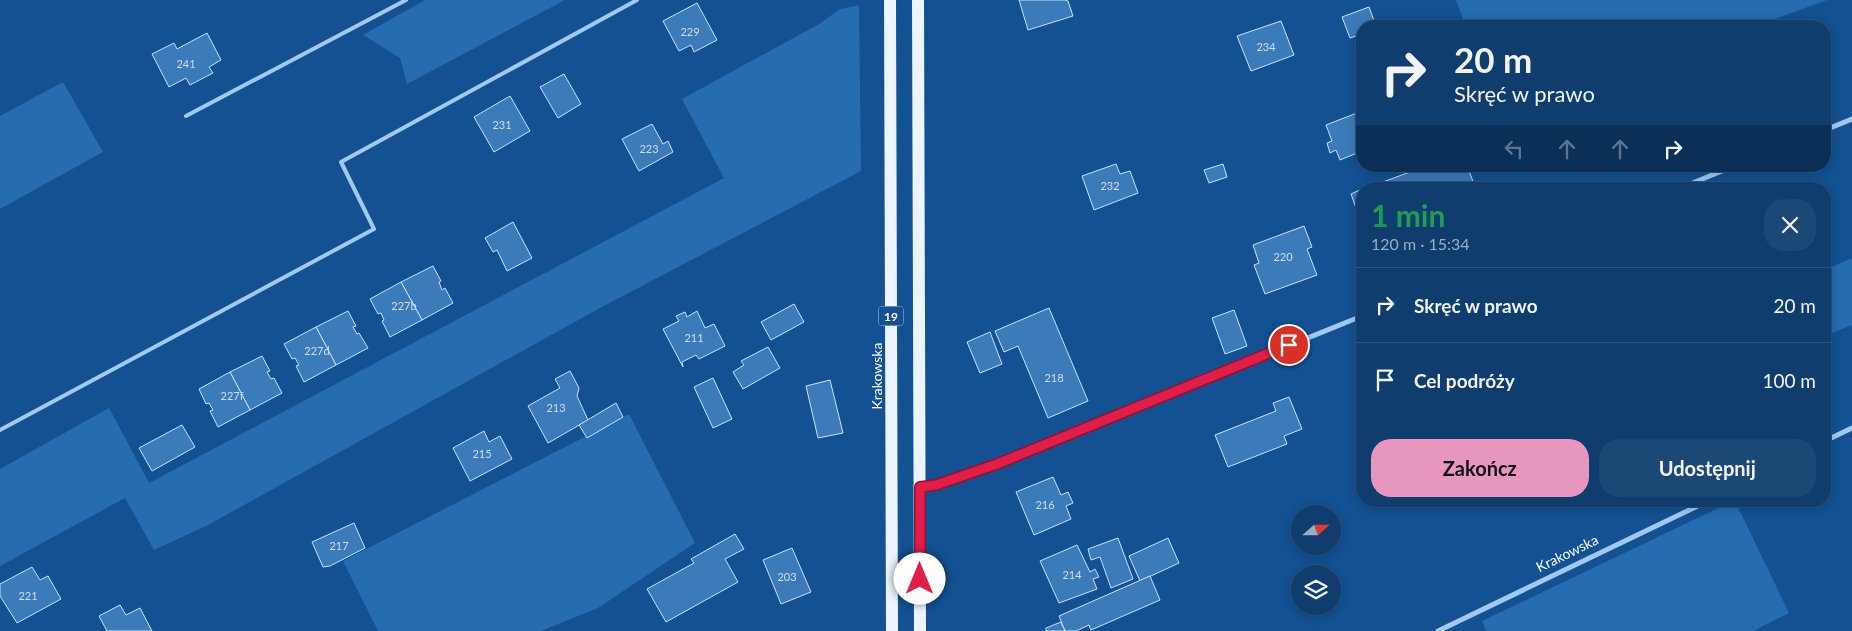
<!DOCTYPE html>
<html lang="pl">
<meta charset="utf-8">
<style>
:root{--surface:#0e3d6e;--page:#1c4876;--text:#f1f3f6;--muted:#9baec2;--line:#2e5681;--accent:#e797bd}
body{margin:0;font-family:Lato,sans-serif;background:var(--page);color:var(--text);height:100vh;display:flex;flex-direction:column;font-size:19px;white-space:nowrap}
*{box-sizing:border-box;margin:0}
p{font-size:16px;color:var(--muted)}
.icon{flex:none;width:28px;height:28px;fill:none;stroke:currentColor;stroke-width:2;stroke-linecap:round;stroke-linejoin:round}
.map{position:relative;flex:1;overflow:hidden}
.side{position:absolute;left:1356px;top:182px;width:475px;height:325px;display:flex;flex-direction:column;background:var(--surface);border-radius:20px;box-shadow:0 2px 12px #0003,0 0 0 1px var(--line)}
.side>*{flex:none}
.guide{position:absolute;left:1356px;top:20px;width:475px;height:152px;border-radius:20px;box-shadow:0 2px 12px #0003,0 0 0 1px var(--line);background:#0e3d6e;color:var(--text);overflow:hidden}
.needle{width:32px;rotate:69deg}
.controls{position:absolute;left:1291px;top:505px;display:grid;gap:10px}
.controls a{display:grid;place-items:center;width:50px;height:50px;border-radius:50%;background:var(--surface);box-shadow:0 2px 12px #0003,0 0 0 1px var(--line);font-size:25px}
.pin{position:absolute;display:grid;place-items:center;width:42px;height:42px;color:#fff;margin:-21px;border:2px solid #fff;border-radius:50%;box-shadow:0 1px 5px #0007}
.me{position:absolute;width:55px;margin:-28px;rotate:0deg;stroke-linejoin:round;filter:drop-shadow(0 0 4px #0008)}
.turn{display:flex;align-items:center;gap:18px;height:105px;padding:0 15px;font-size:22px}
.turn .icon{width:65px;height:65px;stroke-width:2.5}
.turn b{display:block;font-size:35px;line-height:42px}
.lanes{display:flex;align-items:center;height:48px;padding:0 15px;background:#0003;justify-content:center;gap:25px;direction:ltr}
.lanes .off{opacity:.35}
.round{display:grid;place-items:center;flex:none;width:52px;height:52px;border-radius:20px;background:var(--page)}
.summary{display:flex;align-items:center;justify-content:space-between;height:85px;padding:0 15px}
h1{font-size:30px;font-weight:700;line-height:38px;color:#1e9e55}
.button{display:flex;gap:10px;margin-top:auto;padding:10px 15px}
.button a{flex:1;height:58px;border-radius:20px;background:var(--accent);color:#111;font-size:20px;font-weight:700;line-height:58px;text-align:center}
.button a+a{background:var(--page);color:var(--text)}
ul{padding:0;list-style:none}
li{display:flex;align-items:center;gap:15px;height:75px;padding:0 15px;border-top:1px solid var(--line)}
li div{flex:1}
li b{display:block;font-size:19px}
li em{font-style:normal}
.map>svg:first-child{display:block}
</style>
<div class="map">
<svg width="1852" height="631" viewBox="0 0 1852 631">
<rect width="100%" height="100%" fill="#135192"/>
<g fill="#256cb1">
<path d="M 425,0 L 565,0 L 407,84 L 400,58 L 363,35 Z"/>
<path d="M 1456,0 L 1827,0 L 1756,26 L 1461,26 L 1465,24 Z"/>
<path d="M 859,5 L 861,171 L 600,308 L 208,525 L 154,550 L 125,498 L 0,566 L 0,469 L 109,408 L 149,483 L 724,178 L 682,99 L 819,24 L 840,9 Z"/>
<path d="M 63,82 L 103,152 L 0,209 L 0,116 Z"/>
<path d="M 1852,258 L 1852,325 L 1825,336 L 1825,270 Z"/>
<path d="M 629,414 L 695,543 L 598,608 L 541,631 L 378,631 L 343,561 Z"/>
<path d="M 1733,501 L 1735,501 L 1789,613 L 1753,631 L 1486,631 L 1482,621 Z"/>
</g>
<g fill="#3c7bba" stroke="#c7e2fd">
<path d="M 1019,0 L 1065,0 L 1068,1 L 1073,16 L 1028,30 Z"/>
<path d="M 697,3 L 717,40 L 694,52 L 691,45 L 679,51 L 663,21 Z"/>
<path d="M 1369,7 L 1376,26 L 1362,26 L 1362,34 L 1350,38 L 1342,17 Z"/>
<path d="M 1281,21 L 1294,55 L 1251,71 L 1237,36 Z"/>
<path d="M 207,33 L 221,60 L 209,67 L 213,73 L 190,85 L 186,78 L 169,87 L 152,54 L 174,43 L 177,49 Z"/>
<path d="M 564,74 L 581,104 L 558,118 L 540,87 Z"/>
<path d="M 510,96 L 530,131 L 494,152 L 474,117 Z"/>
<path d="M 1362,111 L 1362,151 L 1340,160 L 1336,150 L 1330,153 L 1327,143 L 1332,141 L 1326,125 Z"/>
<path d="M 652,124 L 663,144 L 668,141 L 673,152 L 639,171 L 622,139 Z"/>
<path d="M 1116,164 L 1120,174 L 1130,171 L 1138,193 L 1094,210 L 1082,176 Z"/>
<path d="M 1223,164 L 1227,177 L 1209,183 L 1204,170 Z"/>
<path d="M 1426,166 L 1467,166 L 1476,189 L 1364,189 Z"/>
<path d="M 1362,189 L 1362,225 L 1351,194 Z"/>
<path d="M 513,222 L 532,258 L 507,271 L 497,250 L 493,252 L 485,238 Z"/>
<path d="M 1304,226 L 1312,247 L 1307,249 L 1317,275 L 1265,294 L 1254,265 L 1259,263 L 1253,245 Z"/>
<path d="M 433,266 L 441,281 L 439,282 L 442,290 L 445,288 L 453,303 L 422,320 L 401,282 Z"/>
<path d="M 401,282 L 422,320 L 390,337 L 382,321 L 384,320 L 381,313 L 378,314 L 370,299 Z"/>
<path d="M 794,304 L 804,322 L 771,340 L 761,322 Z"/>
<path d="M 1049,308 L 1088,401 L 1048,418 L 1018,346 L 1004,352 L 995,331 Z"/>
<path d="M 1234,310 L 1247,346 L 1225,354 L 1212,318 Z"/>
<path d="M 348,311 L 356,326 L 353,327 L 357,334 L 359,333 L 368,348 L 336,365 L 316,327 Z"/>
<path d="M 697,311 L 705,328 L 714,324 L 725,346 L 699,359 L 696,355 L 682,362 L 683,367 L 663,329 L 679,321 L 676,316 L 685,312 L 687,317 Z"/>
<path d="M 316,327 L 336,365 L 304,382 L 296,366 L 299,365 L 295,358 L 292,359 L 284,344 Z"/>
<path d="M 990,332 L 1002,364 L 980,373 L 967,342 Z"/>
<path d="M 768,347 L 780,368 L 743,389 L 733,372 L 744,365 L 741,361 Z"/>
<path d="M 262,356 L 270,371 L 267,372 L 271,379 L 274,378 L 282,393 L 250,410 L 230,372 Z"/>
<path d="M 570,371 L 579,388 L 577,396 L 588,420 L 548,443 L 528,406 L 560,388 L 555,379 Z"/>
<path d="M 230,372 L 250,410 L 218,427 L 210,411 L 213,410 L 209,403 L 206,404 L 199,389 Z"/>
<path d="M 713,378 L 732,419 L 713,428 L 694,387 Z"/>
<path d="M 830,380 L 843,433 L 818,438 L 806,386 Z"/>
<path d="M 1289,397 L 1302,429 L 1284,436 L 1287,444 L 1228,467 L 1215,435 L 1276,411 L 1273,403 Z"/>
<path d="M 616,403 L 623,417 L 587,438 L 579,425 Z"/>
<path d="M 182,425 L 195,447 L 152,471 L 139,448 Z"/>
<path d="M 484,431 L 489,442 L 500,436 L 512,459 L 470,481 L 453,448 Z"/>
<path d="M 1053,477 L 1061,495 L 1068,492 L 1073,503 L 1066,506 L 1071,519 L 1034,535 L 1016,492 Z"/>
<path d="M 354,523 L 365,548 L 330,566 L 323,567 L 312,542 Z"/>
<path d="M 735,534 L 744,549 L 725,559 L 738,582 L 666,622 L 647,589 L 694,563 L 691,559 Z"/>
<path d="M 1118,538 L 1133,579 L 1111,588 L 1100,557 L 1091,560 L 1088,549 Z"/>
<path d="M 1168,538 L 1179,563 L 1140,581 L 1129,556 Z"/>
<path d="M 1077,545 L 1090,572 L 1095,569 L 1099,577 L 1093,579 L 1097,589 L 1059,603 L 1040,561 Z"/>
<path d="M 792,548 L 811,592 L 781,604 L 763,560 Z"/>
<path d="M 32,567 L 40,580 L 48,576 L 61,599 L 17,623 L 0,596 L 0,584 Z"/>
<path d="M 1150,576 L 1160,600 L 1091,630 L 1089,625 L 1076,631 L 1065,631 L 1059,616 Z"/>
<path d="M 120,605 L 126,615 L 140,608 L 152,631 L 107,631 L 99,616 Z"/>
<path d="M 1061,622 L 1065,631 L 1046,631 L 1046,628 Z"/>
</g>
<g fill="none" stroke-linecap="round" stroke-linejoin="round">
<g stroke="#a0c9f2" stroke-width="4">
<path d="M 186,116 L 406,0"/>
<path d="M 0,430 L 374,229 L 341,162 L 637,0"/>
</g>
<g stroke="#a0c9f2" stroke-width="5">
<path d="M 1825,130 L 1852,119"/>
<path d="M 1678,189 L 1734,166"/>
<path d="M 1825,441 L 1852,428"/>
<path d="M 920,487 L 936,485 L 997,464 L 1362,316"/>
<path d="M 1438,631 L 1708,501"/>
</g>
<g stroke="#ebf4ff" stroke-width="12">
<path d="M 890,0 L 892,631"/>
<path d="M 918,0 L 920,631"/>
</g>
</g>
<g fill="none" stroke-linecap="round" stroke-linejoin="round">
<g stroke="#92132f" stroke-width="12">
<path id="route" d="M 920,579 L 920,487 L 936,485 L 997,464 L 1289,345"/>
</g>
<use href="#route" stroke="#e11d48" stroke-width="9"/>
</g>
<g text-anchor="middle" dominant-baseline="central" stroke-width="4" stroke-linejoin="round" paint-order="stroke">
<g font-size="11" fill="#cedeee">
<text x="690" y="31">229</text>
<text x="1266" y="46">234</text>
<text x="186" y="63">241</text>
<text x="502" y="124">231</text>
<text x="649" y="148">223</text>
<text x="1110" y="185">232</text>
<text x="1283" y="256">220</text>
<text x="404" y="305">227b</text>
<text x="694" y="337">211</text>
<text x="317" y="350">227d</text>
<text x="1054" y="377">218</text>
<text x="232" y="395">227f</text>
<text x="556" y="407">213</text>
<text x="482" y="453">215</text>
<text x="1045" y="504">216</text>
<text x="339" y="545">217</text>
<text x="1072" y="574">214</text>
<text x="787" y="576">203</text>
<text x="28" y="595">221</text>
</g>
<rect fill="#135192" stroke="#b8cbde" stroke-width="1" x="878.5" y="306.5" width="25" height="19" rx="4"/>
<g font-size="12" font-weight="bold" fill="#fff">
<text x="891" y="316">19</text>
</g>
<g font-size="14" fill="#fff" stroke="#135192">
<text transform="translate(876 376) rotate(-90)">Krakowska</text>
<text transform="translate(1567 553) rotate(-26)">Krakowska</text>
</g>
</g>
</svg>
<div class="controls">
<a><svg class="needle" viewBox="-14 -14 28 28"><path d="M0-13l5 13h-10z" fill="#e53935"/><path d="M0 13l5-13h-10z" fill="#9baec2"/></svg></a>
<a><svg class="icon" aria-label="layers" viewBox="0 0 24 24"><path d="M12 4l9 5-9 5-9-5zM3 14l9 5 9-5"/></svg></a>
</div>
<div class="pin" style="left:1289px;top:345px;background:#d93025"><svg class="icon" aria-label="arrive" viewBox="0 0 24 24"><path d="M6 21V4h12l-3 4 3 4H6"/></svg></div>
<svg class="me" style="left:920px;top:579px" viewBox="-20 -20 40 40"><circle r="19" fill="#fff"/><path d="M0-13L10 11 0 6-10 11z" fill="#e11d48"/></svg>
<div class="guide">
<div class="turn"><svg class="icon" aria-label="right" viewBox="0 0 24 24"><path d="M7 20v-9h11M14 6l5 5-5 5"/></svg><div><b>20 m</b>Skręć w prawo</div></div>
<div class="lanes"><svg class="icon off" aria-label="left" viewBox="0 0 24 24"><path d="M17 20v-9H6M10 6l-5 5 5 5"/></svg><svg class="icon off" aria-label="ahead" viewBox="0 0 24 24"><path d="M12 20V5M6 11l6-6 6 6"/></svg><svg class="icon off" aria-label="ahead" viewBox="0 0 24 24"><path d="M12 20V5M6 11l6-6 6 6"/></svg><svg class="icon" aria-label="right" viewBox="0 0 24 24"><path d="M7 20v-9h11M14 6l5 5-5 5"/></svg></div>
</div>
<section class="side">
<div class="summary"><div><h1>1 min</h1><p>120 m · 15:34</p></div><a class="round"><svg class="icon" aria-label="close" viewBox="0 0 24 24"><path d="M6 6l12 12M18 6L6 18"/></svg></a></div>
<ul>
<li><svg class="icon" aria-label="right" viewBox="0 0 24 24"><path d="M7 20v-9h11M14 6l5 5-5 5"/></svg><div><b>Skręć w prawo</b></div><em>20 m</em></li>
<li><svg class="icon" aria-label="arrive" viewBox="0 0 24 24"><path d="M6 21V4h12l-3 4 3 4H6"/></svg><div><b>Cel podróży</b></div><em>100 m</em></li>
</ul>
<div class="button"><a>Zakończ</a><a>Udostępnij</a></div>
</section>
</div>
